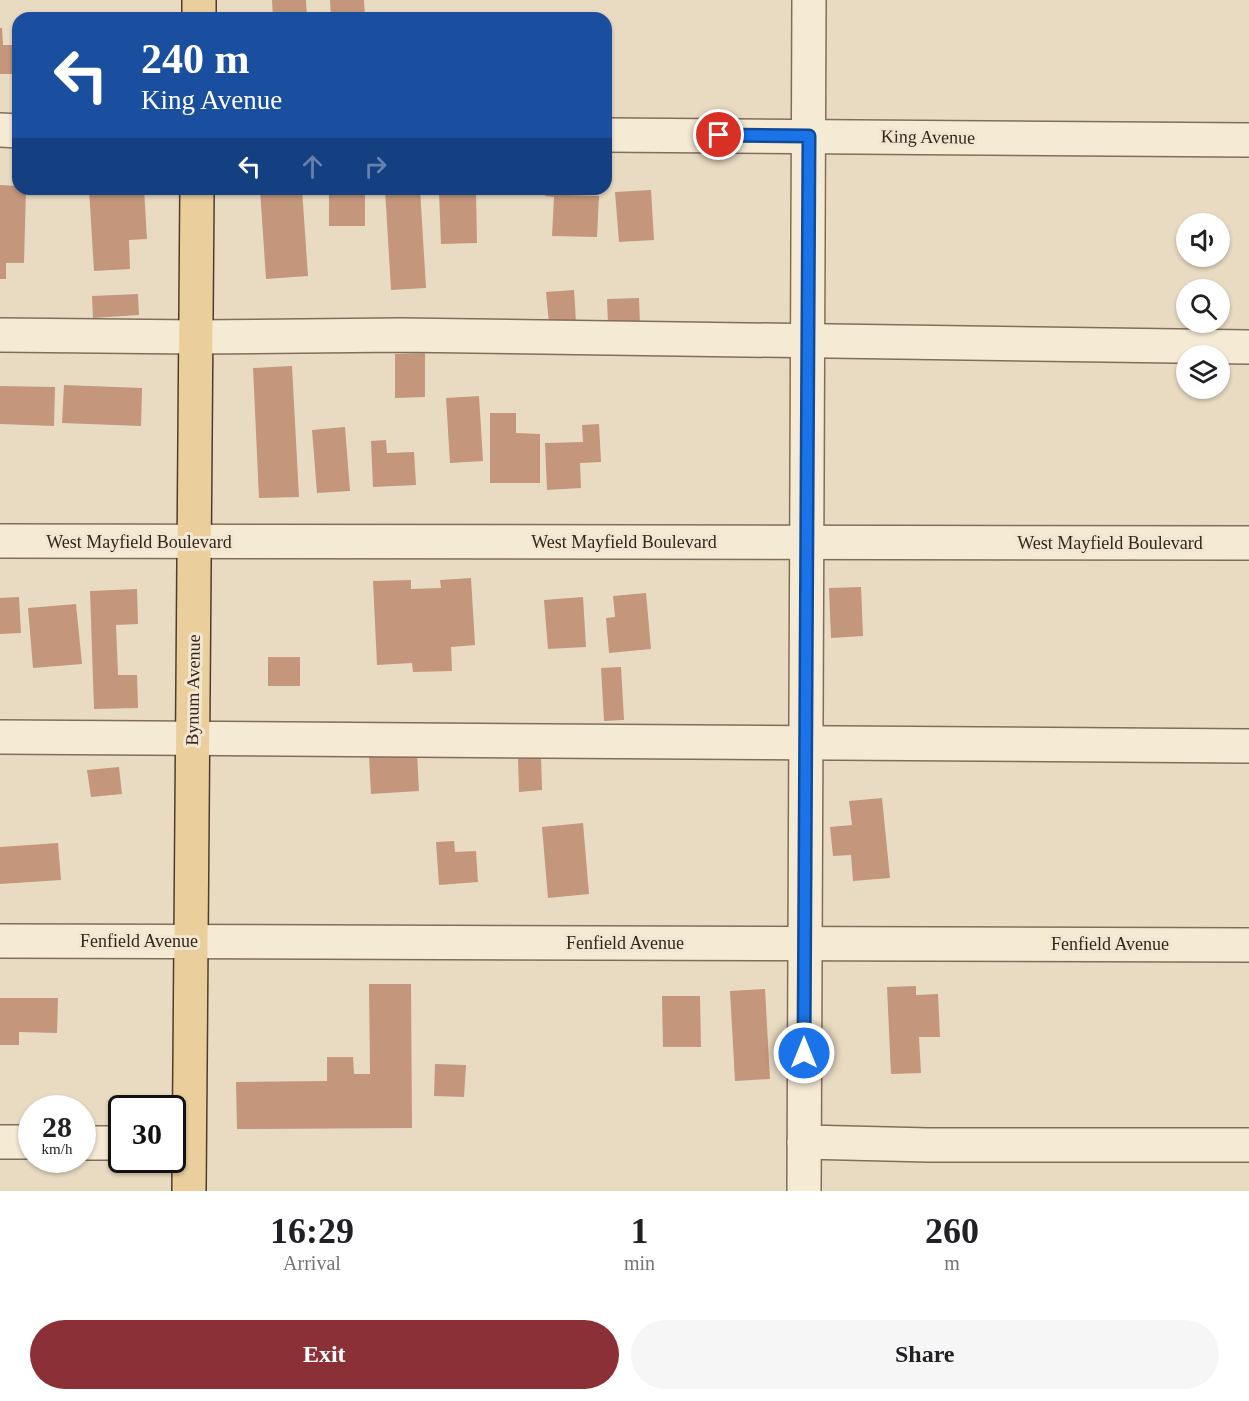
<!DOCTYPE html>
<style>
:root{--surface:#fff;--page:#f6f6f6;--text:#202124;--muted:#757577;--accent:#8b3036}
body{margin:0;font-family:Georgia,serif;background:var(--page);color:var(--text);height:100vh;display:flex;flex-direction:column;font-size:22px;white-space:nowrap}
*{box-sizing:border-box;margin:0}
p{font-size:20px;color:var(--muted)}
.icon{flex:none;width:33px;height:33px;fill:none;stroke:currentColor;stroke-width:2;stroke-linecap:round;stroke-linejoin:round}
.map{position:relative;height:1191px;overflow:hidden}
.details{display:flex;flex-direction:column;background:var(--surface);flex:1}
.details>*{flex:none}
.banner{position:absolute;left:12px;top:12px;width:600px;height:183px;border-radius:18px;box-shadow:0 2px 4px #0004;background:#1a4fa0;color:#fff;overflow:hidden}
.fabs{position:absolute;left:1176px;top:213px;display:grid;gap:12px}
.fabs a{display:grid;place-items:center;width:54px;height:54px;border-radius:50%;background:var(--surface);box-shadow:0 2px 4px #0004;font-size:30px}
.speed{position:absolute;left:18px;top:1095px;display:flex;gap:12px;font-size:30px;font-weight:700;text-align:center}
.speed>*{display:grid;place-content:center;width:78px;height:78px;border-radius:50%;background:var(--surface);box-shadow:0 2px 4px #0004;line-height:1}
.speed small{font-size:15px;font-weight:400}
.speed .limit{border:3px solid #111;border-radius:9px;background:#fff;color:#111}
.pin{position:absolute;display:grid;place-items:center;width:51px;height:51px;color:#fff;margin:-26px;border:3px solid #fff;border-radius:50%;box-shadow:0 2px 6px #0007}
.me{position:absolute;width:66px;margin:-33px;rotate:0deg;stroke-linejoin:round;filter:drop-shadow(0 0 4px #0008)}
.turn{display:flex;align-items:center;gap:21px;height:126px;padding:0 30px;font-size:27px}
.turn .icon{width:78px;height:78px;stroke-width:2.5}
.turn b{display:block;font-size:42px;line-height:51px}
.lanes{display:flex;align-items:center;height:57px;padding:0 30px;background:#0003;justify-content:center;gap:30px;direction:ltr}
.lanes .off{opacity:.35}
.eta{display:flex;justify-content:space-evenly;align-items:center;height:102px;text-align:center}
.eta b{font-size:36px;font-weight:700;line-height:42px}
.primary-button{display:flex;gap:12px;margin-top:auto;padding:12px 30px}
.primary-button a{flex:1;height:69px;border-radius:36px;background:var(--accent);color:#fff;font-size:24px;font-weight:700;line-height:69px;text-align:center}
.primary-button a+a{background:var(--page);color:var(--text)}
.map>svg:first-child{display:block}
</style>
<div class="map">
<svg width="1249" height="1191" viewBox="0 0 1249 1191">
<rect width="100%" height="100%" fill="#e9dbc2"/>
<g fill="#c4967b">
<path d="M 272,0 L 306,0 L 307,18 L 273,18 Z"/>
<path d="M 330,0 L 364,0 L 365,18 L 331,18 Z"/>
<path d="M 0,28 L 2,28 L 3,45 L 18,45 L 18,74 L 0,74 Z"/>
<path d="M 0,185 L 18,186 L 18,189 L 26,189 L 24,263 L 6,263 L 6,279 L 0,279 Z"/>
<path d="M 89,189 L 144,189 L 147,239 L 129,240 L 130,269 L 94,271 Z"/>
<path d="M 260,189 L 302,189 L 308,276 L 266,279 Z"/>
<path d="M 385,189 L 420,189 L 426,288 L 391,290 Z"/>
<path d="M 546,189 L 570,189 L 569,195 L 599,196 L 597,237 L 552,236 L 554,197 L 545,196 Z"/>
<path d="M 476,190 L 477,243 L 441,244 L 439,191 Z"/>
<path d="M 651,190 L 654,240 L 619,242 L 615,192 Z"/>
<rect x="329" y="191" width="36" height="35"/>
<path d="M 574,290 L 576,322 L 549,324 L 546,292 Z"/>
<path d="M 138,294 L 139,315 L 93,318 L 92,296 Z"/>
<path d="M 639,298 L 640,325 L 608,325 L 607,299 Z"/>
<path d="M 425,353 L 425,397 L 395,398 L 395,354 Z"/>
<path d="M 292,366 L 299,497 L 259,498 L 253,368 Z"/>
<path d="M 64,385 L 142,388 L 141,426 L 62,423 Z"/>
<path d="M 0,386 L 55,387 L 54,426 L 0,424 Z"/>
<path d="M 479,396 L 483,461 L 450,463 L 446,398 Z"/>
<path d="M 490,413 L 516,413 L 516,433 L 540,434 L 540,483 L 490,483 Z"/>
<path d="M 599,424 L 601,462 L 580,463 L 581,488 L 547,490 L 545,443 L 583,442 L 582,425 Z"/>
<path d="M 345,427 L 350,491 L 317,493 L 312,430 Z"/>
<path d="M 386,440 L 387,453 L 414,452 L 416,485 L 373,487 L 371,441 Z"/>
<path d="M 471,578 L 475,645 L 451,647 L 452,671 L 413,672 L 412,663 L 377,665 L 373,581 L 411,580 L 411,589 L 441,588 L 440,580 Z"/>
<path d="M 861,587 L 863,636 L 831,638 L 829,588 Z"/>
<path d="M 137,589 L 138,624 L 116,625 L 118,675 L 137,675 L 138,708 L 94,709 L 90,591 Z"/>
<path d="M 646,593 L 651,649 L 609,653 L 606,618 L 615,617 L 613,596 Z"/>
<path d="M 19,597 L 21,633 L 0,634 L 0,598 Z"/>
<path d="M 583,597 L 586,647 L 548,649 L 544,600 Z"/>
<path d="M 76,604 L 82,664 L 33,668 L 28,608 Z"/>
<rect x="268" y="657" width="32" height="29"/>
<path d="M 621,667 L 624,720 L 604,721 L 601,668 Z"/>
<path d="M 417,753 L 419,791 L 371,794 L 369,756 Z"/>
<path d="M 541,758 L 542,790 L 519,792 L 518,759 Z"/>
<path d="M 119,767 L 122,794 L 91,797 L 87,770 Z"/>
<path d="M 882,798 L 890,878 L 853,881 L 851,855 L 833,856 L 830,827 L 852,825 L 849,801 Z"/>
<path d="M 583,823 L 589,894 L 548,898 L 542,827 Z"/>
<path d="M 454,841 L 455,852 L 476,851 L 478,882 L 439,885 L 436,842 Z"/>
<path d="M 58,843 L 61,880 L 0,884 L 0,847 Z"/>
<path d="M 369,984 L 411,984 L 412,1128 L 237,1129 L 236,1082 L 327,1081 L 327,1057 L 353,1057 L 354,1074 L 370,1074 Z"/>
<path d="M 916,986 L 916,995 L 938,994 L 940,1037 L 919,1037 L 921,1073 L 891,1074 L 887,987 Z"/>
<path d="M 765,989 L 770,1079 L 735,1081 L 730,991 Z"/>
<path d="M 662,996 L 700,996 L 701,1047 L 663,1047 Z"/>
<path d="M 0,998 L 58,998 L 57,1033 L 19,1032 L 19,1045 L 0,1045 Z"/>
<path d="M 435,1064 L 466,1065 L 464,1097 L 434,1096 Z"/>
</g>
<g fill="none" stroke-linecap="round" stroke-linejoin="round">
<g stroke="#816d5b" stroke-width="36">
<g id="minor">
<path d="M 0,130 L 18,131"/>
<path d="M 606,135 L 1249,140"/>
<path d="M 0,335 L 196,337 L 400,335 L 1249,347"/>
<path d="M 0,541 L 1249,543"/>
<path d="M 0,737 L 1249,746"/>
<path d="M 0,941 L 1249,945"/>
<path d="M 0,1142 L 32,1142"/>
<path d="M 804,1142 L 929,1145 L 1249,1145"/>
<path d="M 82,1143 L 122,1143"/>
<path d="M 804,1191 L 809,0"/>
</g>
</g>
<g stroke="#4f3c2f" stroke-width="36">
<g id="major">
<path d="M 199,18 L 199,0"/>
<path d="M 189,1191 L 197,189"/>
</g>
</g>
<use href="#minor" stroke="#f5ead4" stroke-width="33"/>
<use href="#major" stroke="#eace9c" stroke-width="33"/>
</g>
<g fill="none" stroke-linecap="round" stroke-linejoin="round">
<g stroke="#114b97" stroke-width="15">
<path id="route" d="M 719,135 L 809,136 L 804,1053"/>
</g>
<use href="#route" stroke="#1a73e8" stroke-width="10"/>
</g>
<g text-anchor="middle" dominant-baseline="central" stroke-width="6" stroke-linejoin="round" paint-order="stroke">
<g font-size="18" fill="#32271e" stroke="#f2e6d1">
<text transform="translate(928 137) rotate(1)">King Avenue</text>
<text x="139" y="542">West Mayfield Boulevard</text>
<text x="624" y="542">West Mayfield Boulevard</text>
<text x="1110" y="543">West Mayfield Boulevard</text>
<text transform="translate(193 690) rotate(-89)">Bynum Avenue</text>
<text x="139" y="941">Fenfield Avenue</text>
<text x="625" y="943">Fenfield Avenue</text>
<text x="1110" y="944">Fenfield Avenue</text>
</g>
</g>
</svg>
<div class="fabs">
<a><svg class="icon" aria-label="sound" viewBox="0 0 24 24"><path d="M4 9h4l5-4v14l-5-4H4zM17 9q2 3 0 6"/></svg></a>
<a><svg class="icon" aria-label="search" viewBox="0 0 24 24"><circle cx="10" cy="10" r="6"/><path d="M15 15l6 6"/></svg></a>
<a><svg class="icon" aria-label="layers" viewBox="0 0 24 24"><path d="M12 4l9 5-9 5-9-5zM3 14l9 5 9-5"/></svg></a>
</div>
<div class="speed"><div>28<small>km/h</small></div><div class="limit">30</div></div>
<div class="pin" style="left:719px;top:135px;background:#d93025"><svg class="icon" aria-label="arrive" viewBox="0 0 24 24"><path d="M6 21V4h12l-3 4 3 4H6"/></svg></div>
<svg class="me" style="left:804px;top:1053px" viewBox="-20 -20 40 40"><circle r="17" fill="#1a73e8" stroke="#fff" stroke-width="3"/><path d="M0-11L8 9 0 5-8 9z" fill="#fff"/></svg>
<div class="banner">
<div class="turn"><svg class="icon" aria-label="left" viewBox="0 0 24 24"><path d="M17 20v-9H6M10 6l-5 5 5 5"/></svg><div><b>240 m</b>King Avenue</div></div>
<div class="lanes"><svg class="icon" aria-label="left" viewBox="0 0 24 24"><path d="M17 20v-9H6M10 6l-5 5 5 5"/></svg><svg class="icon off" aria-label="ahead" viewBox="0 0 24 24"><path d="M12 20V5M6 11l6-6 6 6"/></svg><svg class="icon off" aria-label="right" viewBox="0 0 24 24"><path d="M7 20v-9h11M14 6l5 5-5 5"/></svg></div>
</div>
</div>
<section class="details">
<div class="eta">
<div><b>16:29</b><p>Arrival</p></div>
<div><b>1</b><p>min</p></div>
<div><b>260</b><p>m</p></div>
</div>
<div class="primary-button"><a>Exit</a><a>Share</a></div>
</section>
